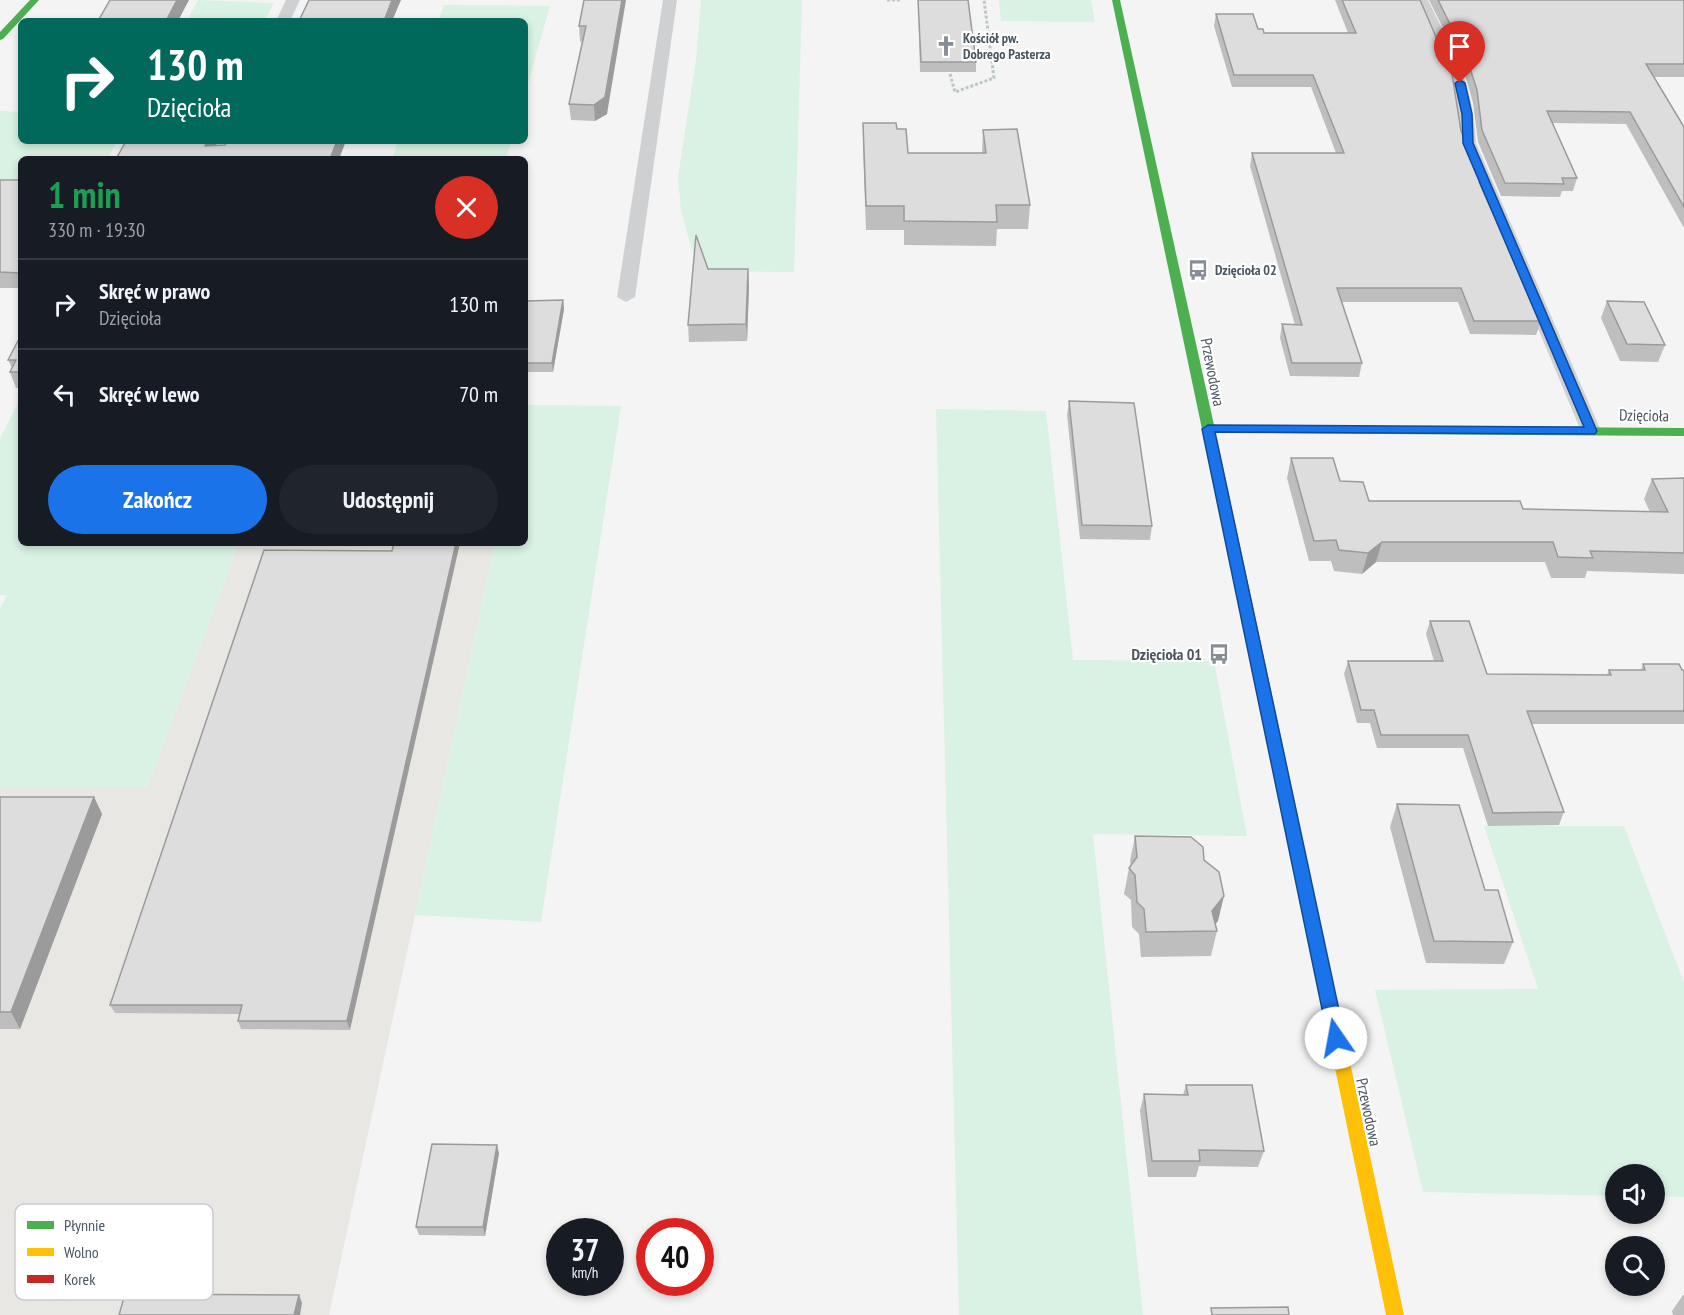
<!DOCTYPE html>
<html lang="pl">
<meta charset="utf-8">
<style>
:root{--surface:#171b24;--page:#20242c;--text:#f1f3f6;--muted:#9ea1a6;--line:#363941;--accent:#1a73e8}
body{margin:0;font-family:"PT Sans Narrow",sans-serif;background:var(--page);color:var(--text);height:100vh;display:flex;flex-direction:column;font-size:22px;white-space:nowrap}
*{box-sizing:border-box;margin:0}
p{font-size:20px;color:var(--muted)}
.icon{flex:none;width:33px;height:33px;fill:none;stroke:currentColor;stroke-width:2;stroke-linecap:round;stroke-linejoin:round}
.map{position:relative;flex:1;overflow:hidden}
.sheet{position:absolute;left:18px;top:156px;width:510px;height:390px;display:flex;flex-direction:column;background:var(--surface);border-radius:9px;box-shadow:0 3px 9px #0003}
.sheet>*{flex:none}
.top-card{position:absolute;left:18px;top:18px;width:510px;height:126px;border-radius:9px;box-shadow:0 3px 9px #0003;background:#00695c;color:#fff;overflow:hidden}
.fabs{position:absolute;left:1605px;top:1164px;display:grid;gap:12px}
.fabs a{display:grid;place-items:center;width:60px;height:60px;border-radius:50%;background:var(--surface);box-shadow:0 3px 9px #0003;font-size:30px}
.speed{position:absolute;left:546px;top:1218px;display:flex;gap:12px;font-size:30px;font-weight:700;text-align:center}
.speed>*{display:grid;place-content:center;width:78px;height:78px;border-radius:50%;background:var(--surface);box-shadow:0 3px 9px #0003;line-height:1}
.speed small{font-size:15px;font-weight:400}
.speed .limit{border:9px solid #d22;background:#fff;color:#111}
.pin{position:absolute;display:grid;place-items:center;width:51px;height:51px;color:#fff;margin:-62px -26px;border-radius:50% 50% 50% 0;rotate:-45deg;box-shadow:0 0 6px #0007}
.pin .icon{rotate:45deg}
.me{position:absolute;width:66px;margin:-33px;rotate:348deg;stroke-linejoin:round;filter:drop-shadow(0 0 4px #0008)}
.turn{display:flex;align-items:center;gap:21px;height:126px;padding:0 30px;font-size:27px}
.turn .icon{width:78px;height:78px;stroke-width:2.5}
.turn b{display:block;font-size:42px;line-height:51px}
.round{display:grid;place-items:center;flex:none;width:63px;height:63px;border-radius:32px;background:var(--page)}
.headline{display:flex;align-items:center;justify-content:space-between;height:102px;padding:0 30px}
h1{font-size:36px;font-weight:600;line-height:45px;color:#1e9e55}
.cta{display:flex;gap:12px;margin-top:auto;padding:12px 30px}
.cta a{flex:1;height:69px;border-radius:36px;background:var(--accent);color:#fff;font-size:24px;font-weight:600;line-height:69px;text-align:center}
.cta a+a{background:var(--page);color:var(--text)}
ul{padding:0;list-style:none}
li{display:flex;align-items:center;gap:18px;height:90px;padding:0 30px;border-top:2px solid var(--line)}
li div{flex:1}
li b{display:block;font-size:22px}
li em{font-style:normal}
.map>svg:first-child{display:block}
</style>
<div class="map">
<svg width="1684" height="1315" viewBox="0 0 1684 1315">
<rect width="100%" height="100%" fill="#f4f4f4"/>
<path fill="#e8e7e3" d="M 239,543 L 495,543 L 329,1315 L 0,1315 L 0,788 L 147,788 Z"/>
<g fill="#d9f2e3">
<path d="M 198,0 L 274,3 L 264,21 L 187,21 Z"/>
<path d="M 701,0 L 802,0 L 794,272 L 698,271 L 681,211 L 678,177 L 696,60 Z"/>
<path d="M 999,0 L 1091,0 L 1095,22 L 1001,21 Z"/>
<path d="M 444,5 L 550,6 L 525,94 L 525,21 L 438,21 Z"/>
<path d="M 0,111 L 21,112 L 21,141 L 117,141 L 107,159 L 21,159 L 21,187 L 0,187 Z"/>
<path d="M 398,141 L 511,141 L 506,159 L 392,159 Z"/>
<path d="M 21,398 L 21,543 L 239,543 L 147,788 L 0,788 L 0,609 L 7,595 L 0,595 L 0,438 Z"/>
<path d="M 525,405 L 621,406 L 541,922 L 415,915 L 495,543 L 525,543 Z"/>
<path d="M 936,409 L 1046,411 L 1073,660 L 1214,661 L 1247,836 L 1093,834 L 1143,1315 L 959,1315 Z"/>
<path d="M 1484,826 L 1624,826 L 1684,983 L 1684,1197 L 1655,1196 L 1654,1174 L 1616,1174 L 1615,1196 L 1423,1192 L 1375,990 L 1538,989 Z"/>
</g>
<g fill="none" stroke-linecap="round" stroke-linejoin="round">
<g stroke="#bcc7c4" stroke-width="3" stroke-dasharray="3 2" stroke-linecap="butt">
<path d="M 887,0 L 901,0"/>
<path d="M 950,74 L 955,92 L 994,78 L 984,0"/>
</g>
<g fill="#ced0d2" fill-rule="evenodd">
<path d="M 286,0 L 300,0 L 290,21 L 276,21 Z"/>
<path d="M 663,0 L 677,0 L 635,297 L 626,302 L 617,297 Z"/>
<path d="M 1414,0 L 1428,0 C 1453,52 1474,84 1476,143 L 1601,431 L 1598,435 L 1584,435 L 1581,431 L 1460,143 C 1458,84 1438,52 1414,0 Z"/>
</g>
<g fill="#4caf50" fill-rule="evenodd">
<path d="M 30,0 L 39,0 L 3,39 L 0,40 L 0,32 Z"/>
<path d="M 1112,0 L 1120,0 L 1214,425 L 1684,428 L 1684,436 L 1215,433 L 1217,440 L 1215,443 L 1207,443 L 1202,429 Z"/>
<path d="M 1263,681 L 1270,686 L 1345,1039 L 1343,1044 L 1337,1046 L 1331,1044 L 1329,1039 L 1256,686 Z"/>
</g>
<path fill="#ffc107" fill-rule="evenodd" d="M 1337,1032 L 1343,1034 L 1345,1039 L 1404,1315 L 1386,1315 L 1329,1039 L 1331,1034 Z"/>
<path fill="#c62828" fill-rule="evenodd" d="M 1211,436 L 1217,440 L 1270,686 L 1263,691 L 1256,686 L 1205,440 Z"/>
</g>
<g fill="#bebebf">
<path d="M 584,0 L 607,114 L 595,121 L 571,120 L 569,104 L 582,41 L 580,42 L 579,26 Z"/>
<path d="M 918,0 L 968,0 L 976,62 L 976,72 L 920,72 Z"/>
<path d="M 1335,0 L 1420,0 L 1461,131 L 1483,182 L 1482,188 L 1541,321 L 1536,335 L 1470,334 L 1458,302 L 1342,302 L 1362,363 L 1359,377 L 1290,376 L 1280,338 L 1282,324 L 1295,325 L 1250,166 L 1252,153 L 1336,153 L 1311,87 L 1232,87 L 1214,26 L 1216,14 L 1258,29 L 1264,33 L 1348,33 Z"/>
<path d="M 1429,0 L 1684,0 L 1684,77 L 1654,77 L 1684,127 L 1684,228 L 1626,124 L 1552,123 L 1577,178 L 1573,191 L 1562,191 L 1560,197 L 1501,196 L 1478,142 L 1473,103 L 1463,68 Z"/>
<path d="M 863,123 L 897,129 L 908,153 L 982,153 L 983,130 L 1030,205 L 1028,229 L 997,229 L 996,246 L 904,245 L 904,230 L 866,230 L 863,147 Z"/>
<rect x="0" y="180" width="21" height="108"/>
<path d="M 708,269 L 748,269 L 749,286 L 747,341 L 689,342 L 688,325 Z"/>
<path d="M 563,300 L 564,309 L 553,372 L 525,372 L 525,301 Z"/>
<path d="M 1607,301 L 1665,345 L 1658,362 L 1620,361 L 1601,318 Z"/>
<path d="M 21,335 L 21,388 L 16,388 L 10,372 L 12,368 L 8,360 Z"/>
<path d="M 1069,401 L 1152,526 L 1150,540 L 1080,539 L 1067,415 Z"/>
<path d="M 1291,458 L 1340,481 L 1369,501 L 1523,509 L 1650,512 L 1644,499 L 1652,479 L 1684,478 L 1684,574 L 1587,571 L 1585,578 L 1551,578 L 1545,562 L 1376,562 L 1362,574 L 1334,571 L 1331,561 L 1309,561 L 1287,478 Z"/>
<path d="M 264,550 L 350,1030 L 241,1029 L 238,1021 L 240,1014 L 115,1013 L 110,1005 Z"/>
<path d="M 1430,621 L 1487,674 L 1607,675 L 1609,670 L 1641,670 L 1643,664 L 1684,670 L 1684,724 L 1532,724 L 1564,812 L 1559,825 L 1488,826 L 1463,748 L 1377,748 L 1370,723 L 1357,723 L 1344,674 L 1348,661 L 1434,661 L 1426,634 Z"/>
<path d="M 0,797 L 94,797 L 102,814 L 20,1029 L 0,1029 Z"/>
<path d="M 1397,804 L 1485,890 L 1513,942 L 1504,964 L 1426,963 L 1390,827 Z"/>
<path d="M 1135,836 L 1204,860 L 1218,921 L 1215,924 L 1217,931 L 1211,956 L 1141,957 L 1139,934 L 1132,927 L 1131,900 L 1124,894 L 1129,868 L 1131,866 L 1130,861 Z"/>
<path d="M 1186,1085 L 1264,1151 L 1258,1167 L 1199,1166 L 1196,1177 L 1148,1177 L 1140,1111 L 1144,1094 L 1183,1095 Z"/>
<path d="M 499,1153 L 485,1236 L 419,1235 L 416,1227 Z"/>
<path d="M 1683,1295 L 1684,1295 L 1684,1315 L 1673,1315 L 1672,1311 Z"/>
</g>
<g fill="#9b9b9b">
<path d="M 177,0 L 189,0 L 178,21 L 166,21 Z"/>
<path d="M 392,0 L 401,0 L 392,21 L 384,21 Z"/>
<path d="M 622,0 L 626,0 L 607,114 L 595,121 L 594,105 Z"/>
<path d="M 207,141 L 218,141 L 210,159 L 205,146 Z"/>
<path d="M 337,141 L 346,141 L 339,159 L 330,159 Z"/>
<path d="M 748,269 L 749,286 L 747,341 L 746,324 Z"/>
<path d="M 563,300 L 564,309 L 553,372 L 552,363 Z"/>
<path d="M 1382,542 L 1376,562 L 1362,574 L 1368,553 Z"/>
<path d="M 456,543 L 460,543 L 350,1030 L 347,1021 Z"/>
<path d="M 94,797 L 102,814 L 20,1029 L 11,1012 Z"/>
<path d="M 1224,896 L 1218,921 L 1210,931 L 1212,911 Z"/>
<path d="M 497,1145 L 499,1153 L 485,1236 L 483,1227 Z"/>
<path d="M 299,1295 L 302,1303 L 300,1315 L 294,1315 Z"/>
</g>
<g fill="#ddddde" stroke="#9b9b9b" stroke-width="1.5">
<path d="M 110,0 L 177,0 L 166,21 L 98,21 Z"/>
<path d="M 309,0 L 392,0 L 384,21 L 299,21 Z"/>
<path d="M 584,0 L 622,0 L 605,97 L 594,105 L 569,104 L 586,26 L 579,26 Z"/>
<path d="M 918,0 L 968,0 L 976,62 L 921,62 Z"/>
<path d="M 1342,0 L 1420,0 L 1452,74 L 1461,131 L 1483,182 L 1479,182 L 1541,321 L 1474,321 L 1461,288 L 1337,288 L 1362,363 L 1292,363 L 1282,324 L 1302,325 L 1252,153 L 1344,153 L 1313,75 L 1234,75 L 1216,14 L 1253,14 L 1258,29 L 1263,29 L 1264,33 L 1356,33 Z"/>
<path d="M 1438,0 L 1684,0 L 1684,64 L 1646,64 L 1684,127 L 1684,207 L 1630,112 L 1547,111 L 1577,178 L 1562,178 L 1564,184 L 1505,183 L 1482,130 L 1477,90 L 1466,56 Z"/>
<path d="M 863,123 L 896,123 L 897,129 L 906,129 L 908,153 L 986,153 L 983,130 L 1017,129 L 1030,205 L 996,205 L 997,222 L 904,221 L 904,206 L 866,206 Z"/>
<path d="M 126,141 L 207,141 L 205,146 L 225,145 L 227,141 L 337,141 L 330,159 L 116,159 Z"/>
<path d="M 0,180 L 21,180 L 21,273 L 0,272 Z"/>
<path d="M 696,235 L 708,269 L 748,269 L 746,324 L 688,325 Z"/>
<path d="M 563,300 L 552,363 L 525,363 L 525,301 Z"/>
<path d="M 1607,301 L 1644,302 L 1665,345 L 1627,344 Z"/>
<path d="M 21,335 L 21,372 L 10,372 L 16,360 L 8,360 Z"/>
<path d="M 1069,401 L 1134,403 L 1152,526 L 1082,525 Z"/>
<path d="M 1291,458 L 1333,458 L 1340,481 L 1363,482 L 1369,501 L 1520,501 L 1523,509 L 1668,512 L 1652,479 L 1684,478 L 1684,553 L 1590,551 L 1593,558 L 1558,557 L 1553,542 L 1382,542 L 1368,553 L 1339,550 L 1336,540 L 1314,541 Z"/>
<path d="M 394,543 L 456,543 L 347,1021 L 238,1021 L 242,1005 L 110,1005 L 264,550 L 392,551 Z"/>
<path d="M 1430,621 L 1469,621 L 1487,674 L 1611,675 L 1609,670 L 1645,670 L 1643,664 L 1679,664 L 1682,670 L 1684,670 L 1684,711 L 1527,711 L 1564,812 L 1493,813 L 1468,735 L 1381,735 L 1374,710 L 1361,710 L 1348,661 L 1443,661 Z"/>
<path d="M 0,797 L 94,797 L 11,1012 L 0,1012 Z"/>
<path d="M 1397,804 L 1459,805 L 1485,890 L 1498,890 L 1513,942 L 1434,941 Z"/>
<path d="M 1135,836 L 1191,837 L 1203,847 L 1204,860 L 1219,872 L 1224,896 L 1212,911 L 1217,931 L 1146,932 L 1144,909 L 1137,902 L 1135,875 L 1129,868 L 1137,857 Z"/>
<path d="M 1186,1085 L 1252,1085 L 1264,1151 L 1199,1150 L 1200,1161 L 1152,1161 L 1144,1094 L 1188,1095 Z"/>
<path d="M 432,1144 L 497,1145 L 483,1227 L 416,1227 Z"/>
<path d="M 125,1294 L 299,1295 L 294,1315 L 119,1315 Z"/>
<path d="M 1288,1307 L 1289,1315 L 1212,1315 L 1211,1308 Z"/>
</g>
<path fill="#1a73e8" stroke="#114b97" stroke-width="1.5" d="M 1460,80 L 1465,83 L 1472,114 L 1473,143 L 1597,431 L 1595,434 L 1215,432 L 1345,1038 L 1342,1043 L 1331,1043 L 1328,1038 L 1202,429 L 1208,425 L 1584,427 L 1463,143 L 1462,114 L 1455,83 Z"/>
<defs>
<g id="church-bare" transform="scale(1.62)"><path d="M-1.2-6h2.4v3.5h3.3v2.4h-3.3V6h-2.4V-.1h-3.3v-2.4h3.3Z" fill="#868d94" stroke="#fff" stroke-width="2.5" paint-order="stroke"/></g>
<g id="bus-bare" transform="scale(1.62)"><path d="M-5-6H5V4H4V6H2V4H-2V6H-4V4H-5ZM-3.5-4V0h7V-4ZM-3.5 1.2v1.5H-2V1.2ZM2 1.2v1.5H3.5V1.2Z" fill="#868d94" stroke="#fff" stroke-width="2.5" paint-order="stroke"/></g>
</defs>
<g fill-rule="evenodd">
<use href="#church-bare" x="946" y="46"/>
<use href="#bus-bare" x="1198" y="270"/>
<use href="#bus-bare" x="1219" y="654"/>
</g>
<g text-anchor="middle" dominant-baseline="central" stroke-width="4.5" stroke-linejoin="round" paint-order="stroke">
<g font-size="14" font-weight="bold" fill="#4a5661" stroke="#fff" text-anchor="start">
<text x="963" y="38">Kościół pw.<tspan x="963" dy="16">Dobrego Pasterza</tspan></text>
<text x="1215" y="270">Dzięcioła 02</text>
</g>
<g font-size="16" fill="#4a5661" stroke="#fff">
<text transform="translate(1213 372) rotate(79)">Przewodowa</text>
<text transform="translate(1644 415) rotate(1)">Dzięcioła</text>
<text transform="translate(1369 1112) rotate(78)">Przewodowa</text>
</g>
<g font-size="16" font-weight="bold" fill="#4a5661" stroke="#fff" text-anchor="end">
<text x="1202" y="654">Dzięcioła 01</text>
</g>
</g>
<rect x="15" y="1204" width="198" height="96" rx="9" fill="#fff" stroke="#c9ccd0" stroke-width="1.5"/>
<rect x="27" y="1221" width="27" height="8" fill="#4caf50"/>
<rect x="27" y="1248" width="27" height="8" fill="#ffc107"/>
<rect x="27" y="1275" width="27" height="8" fill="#c62828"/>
<g font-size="16" fill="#4a5661">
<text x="64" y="1231">Płynnie</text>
<text x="64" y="1258">Wolno</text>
<text x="64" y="1285">Korek</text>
</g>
</svg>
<div class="fabs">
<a><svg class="icon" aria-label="sound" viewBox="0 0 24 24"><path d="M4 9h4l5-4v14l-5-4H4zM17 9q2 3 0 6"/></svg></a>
<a><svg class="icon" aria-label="search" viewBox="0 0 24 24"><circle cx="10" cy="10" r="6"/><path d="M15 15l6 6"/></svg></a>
</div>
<div class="speed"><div>37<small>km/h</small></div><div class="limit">40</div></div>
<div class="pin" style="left:1460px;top:83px;background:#d93025"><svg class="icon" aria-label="arrive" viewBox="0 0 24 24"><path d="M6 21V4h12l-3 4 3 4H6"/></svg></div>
<svg class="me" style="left:1336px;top:1038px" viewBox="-20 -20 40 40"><circle r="19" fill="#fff"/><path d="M0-13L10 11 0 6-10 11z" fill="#1a73e8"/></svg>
<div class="top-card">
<div class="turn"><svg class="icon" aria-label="right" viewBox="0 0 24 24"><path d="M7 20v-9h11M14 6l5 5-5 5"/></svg><div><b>130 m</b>Dzięcioła</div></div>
</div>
<section class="sheet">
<div class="headline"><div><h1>1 min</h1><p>330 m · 19:30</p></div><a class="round" style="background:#d93025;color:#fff"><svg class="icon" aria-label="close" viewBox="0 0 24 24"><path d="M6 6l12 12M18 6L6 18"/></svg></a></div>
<ul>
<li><svg class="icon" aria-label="right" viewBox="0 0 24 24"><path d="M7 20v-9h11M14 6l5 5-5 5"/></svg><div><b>Skręć w prawo</b><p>Dzięcioła</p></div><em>130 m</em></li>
<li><svg class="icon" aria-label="left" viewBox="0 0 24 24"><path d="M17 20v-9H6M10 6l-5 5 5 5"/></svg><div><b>Skręć w lewo</b></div><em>70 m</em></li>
</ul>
<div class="cta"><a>Zakończ</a><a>Udostępnij</a></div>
</section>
</div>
